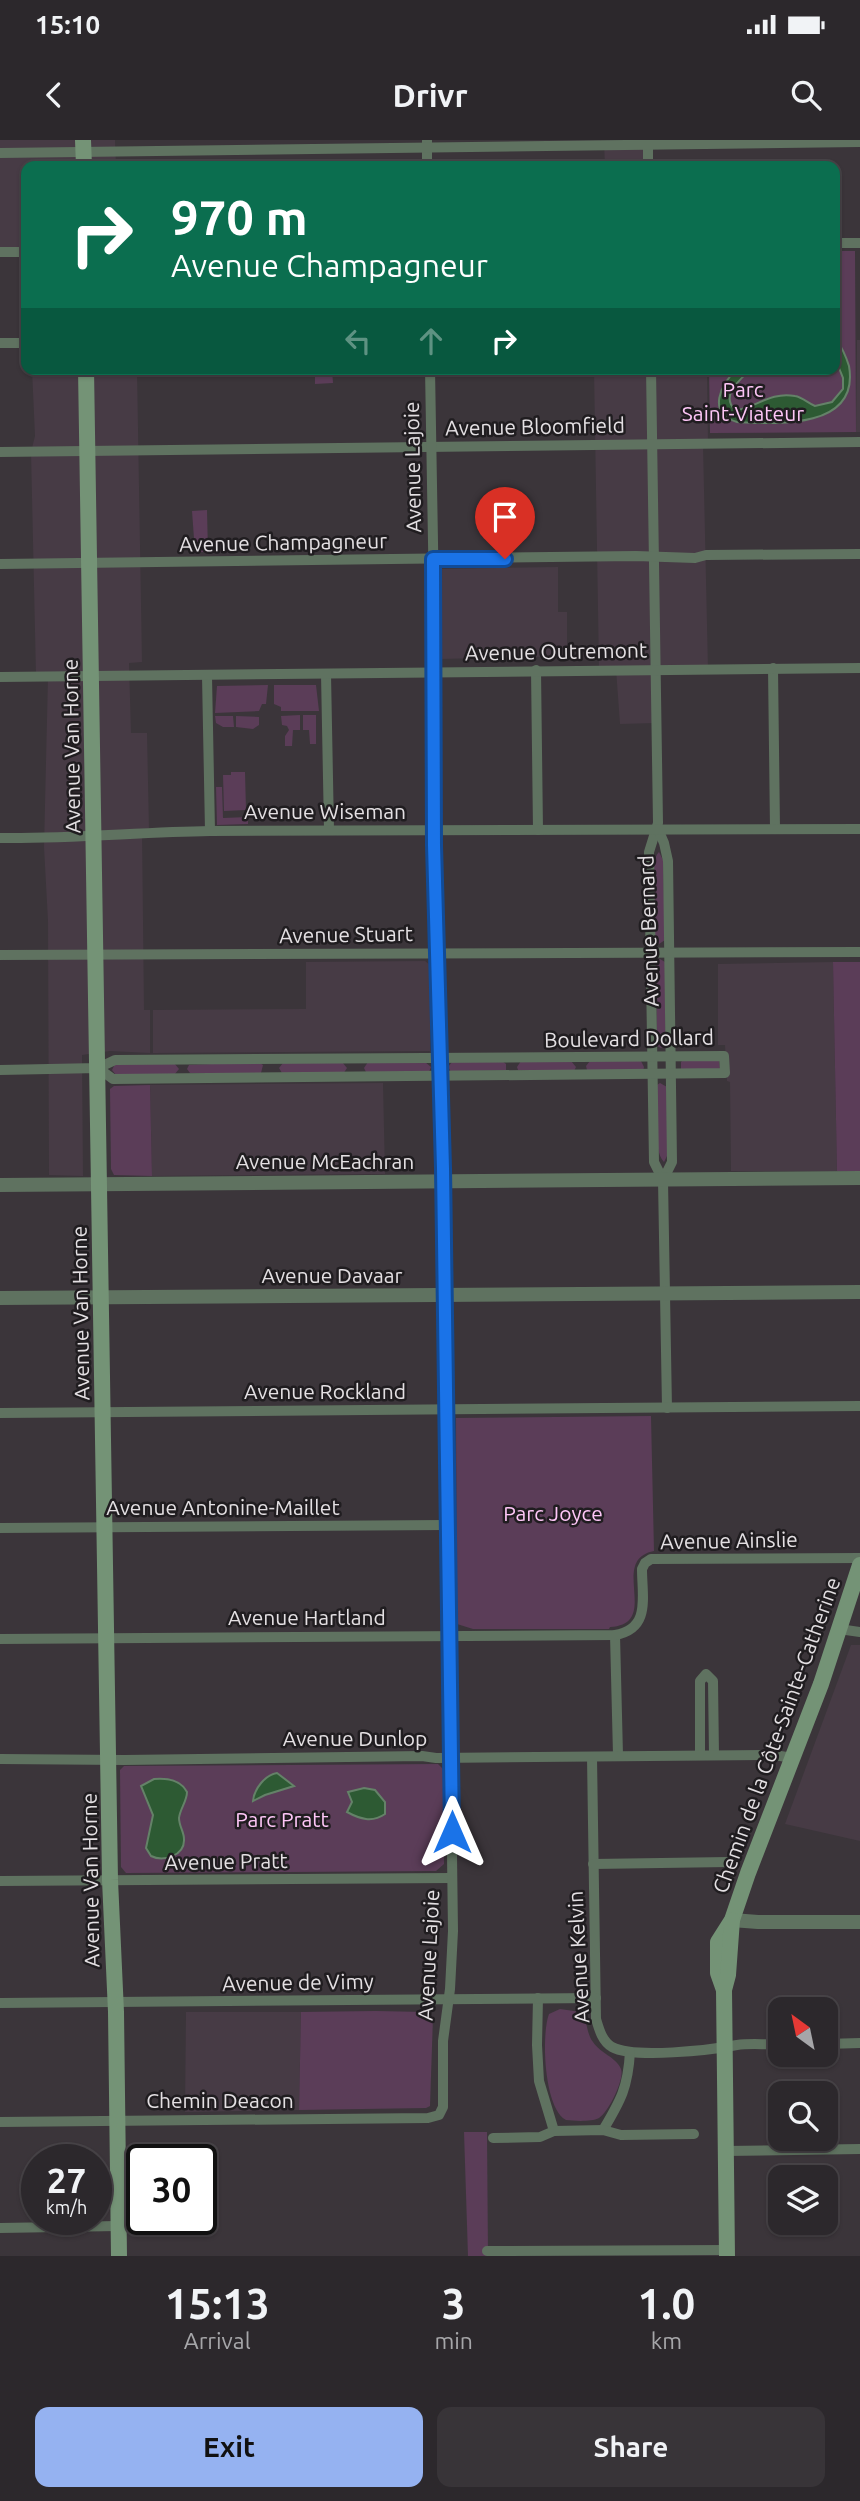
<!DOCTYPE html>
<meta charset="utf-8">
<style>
:root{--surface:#2c282c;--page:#383438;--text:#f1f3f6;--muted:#a6a6a9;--line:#484448;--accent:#95b2f1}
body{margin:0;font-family:Ubuntu,sans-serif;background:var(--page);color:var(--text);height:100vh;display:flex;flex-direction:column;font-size:26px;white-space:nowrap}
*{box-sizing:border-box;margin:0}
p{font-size:23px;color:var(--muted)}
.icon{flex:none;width:38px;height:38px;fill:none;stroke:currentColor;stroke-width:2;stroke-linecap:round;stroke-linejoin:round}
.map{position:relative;height:2116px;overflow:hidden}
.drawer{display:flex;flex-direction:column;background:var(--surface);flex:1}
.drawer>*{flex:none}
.guide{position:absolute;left:21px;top:21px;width:819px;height:214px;border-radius:14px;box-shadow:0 2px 5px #0004,0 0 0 2px var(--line);background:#0b6e4f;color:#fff;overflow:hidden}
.needle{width:46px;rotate:327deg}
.buttons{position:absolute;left:768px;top:1857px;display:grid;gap:14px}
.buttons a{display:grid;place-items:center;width:70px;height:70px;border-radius:14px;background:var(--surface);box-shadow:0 2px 5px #0004,0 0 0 2px var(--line);font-size:35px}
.speed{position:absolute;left:21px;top:2004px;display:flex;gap:14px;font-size:35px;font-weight:700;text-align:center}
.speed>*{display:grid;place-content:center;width:91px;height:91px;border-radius:50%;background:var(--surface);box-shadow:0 2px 5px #0004,0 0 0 2px var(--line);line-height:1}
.speed small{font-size:18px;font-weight:400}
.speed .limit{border:4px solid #111;border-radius:10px;background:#fff;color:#111}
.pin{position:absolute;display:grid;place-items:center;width:60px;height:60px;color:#fff;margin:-72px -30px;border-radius:50% 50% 50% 0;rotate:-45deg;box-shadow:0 0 7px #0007}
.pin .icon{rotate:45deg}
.me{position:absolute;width:77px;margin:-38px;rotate:0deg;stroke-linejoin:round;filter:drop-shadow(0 0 5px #0008)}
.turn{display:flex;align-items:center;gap:24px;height:147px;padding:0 35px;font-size:32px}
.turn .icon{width:91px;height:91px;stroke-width:2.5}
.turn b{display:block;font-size:49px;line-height:60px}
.lanes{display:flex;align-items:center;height:66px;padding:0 35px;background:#0003;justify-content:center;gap:35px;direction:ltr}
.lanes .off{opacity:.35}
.eta{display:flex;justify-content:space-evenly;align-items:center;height:119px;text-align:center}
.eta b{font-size:42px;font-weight:700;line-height:49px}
.primary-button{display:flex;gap:14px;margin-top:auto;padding:14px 35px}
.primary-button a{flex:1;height:80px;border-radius:14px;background:var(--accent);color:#111;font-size:28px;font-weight:700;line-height:80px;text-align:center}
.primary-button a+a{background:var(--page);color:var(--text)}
.status{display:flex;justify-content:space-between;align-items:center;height:49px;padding:0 35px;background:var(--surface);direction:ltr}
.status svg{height:19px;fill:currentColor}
header{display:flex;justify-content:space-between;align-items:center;height:91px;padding:0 35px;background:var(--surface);font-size:32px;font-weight:700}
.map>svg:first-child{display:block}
</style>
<div class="status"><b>15:10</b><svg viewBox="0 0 49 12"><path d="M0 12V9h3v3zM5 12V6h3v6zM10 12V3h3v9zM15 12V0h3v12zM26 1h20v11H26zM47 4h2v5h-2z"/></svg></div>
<header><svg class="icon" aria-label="back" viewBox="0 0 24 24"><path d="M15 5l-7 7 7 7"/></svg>Drivr<svg class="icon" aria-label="search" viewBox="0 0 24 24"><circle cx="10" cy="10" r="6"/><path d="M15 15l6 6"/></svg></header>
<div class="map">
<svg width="860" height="2116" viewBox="0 0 860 2116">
<rect width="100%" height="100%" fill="#3b353a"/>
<g fill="#473b45">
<path d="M 0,0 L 115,0 L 116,26 L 26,26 L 26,109 L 0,108 Z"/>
<path d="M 604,3 L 650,4 L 648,26 L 605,26 Z"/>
<path d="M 857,200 L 860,200 L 860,292 L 856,292 Z"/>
<path d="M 32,229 L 137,229 L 142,522 L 129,523 L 131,593 L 147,593 L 149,689 L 142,690 L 144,870 L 150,870 L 150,913 L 110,911 L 82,915 L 83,1036 L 49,1035 L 48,781 L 44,707 L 48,537 L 36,536 L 31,312 L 35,296 Z"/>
<path d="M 594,229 L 707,229 L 708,303 L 703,304 L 708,529 L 655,529 L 656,583 L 620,584 L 616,529 L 599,529 Z"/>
<path d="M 558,427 L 558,472 L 567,472 L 567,516 L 441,519 L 441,429 Z"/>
<path d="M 425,821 L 430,825 L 430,911 L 153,913 L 153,870 L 306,869 L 306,822 Z"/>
<path d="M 833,822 L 837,1031 L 731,1031 L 730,942 L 727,941 L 725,905 L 718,905 L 718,824 Z"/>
<path d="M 383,943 L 385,1034 L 152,1036 L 150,945 Z"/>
<path d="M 851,1505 L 860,1505 L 860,1701 L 785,1684 Z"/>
<path d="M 186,1872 L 301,1872 L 299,1970 L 185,1972 Z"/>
</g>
<g fill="#5b3d58">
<path d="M 835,111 L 855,111 L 856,292 L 710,293 L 709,229 L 835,229 Z"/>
<path d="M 315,229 L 332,229 L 333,243 L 315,244 Z"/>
<path d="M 207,370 L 208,412 L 195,412 L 192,371 Z"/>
<path d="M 268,545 L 266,564 L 262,564 L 259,571 L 215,573 L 217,546 Z"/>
<path d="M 274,545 L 316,545 L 319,571 L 281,571 L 281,567 L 274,564 Z"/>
<path d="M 300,575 L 300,590 L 293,590 L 292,606 L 285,606 L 285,596 L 289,590 L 287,586 L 282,585 L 281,576 Z"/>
<path d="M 303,575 L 316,575 L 316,604 L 310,604 L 309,590 L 303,590 Z"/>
<path d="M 215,576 L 233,576 L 234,587 L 223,587 L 216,583 Z"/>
<path d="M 236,576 L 259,577 L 259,585 L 253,589 L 236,587 Z"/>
<path d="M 231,632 L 245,632 L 246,670 L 224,671 L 223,635 L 231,635 Z"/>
<path d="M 216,647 L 222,647 L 223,678 L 248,677 L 248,684 L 217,685 Z"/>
<path d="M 659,712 L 663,720 L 665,800 L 659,804 L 655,801 C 655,783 647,723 659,712 Z"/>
<path d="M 660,819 L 665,822 L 666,906 L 661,908 L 657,906 L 656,821 Z"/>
<path d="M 833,822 L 860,822 L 860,1031 L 837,1031 Z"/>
<path d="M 683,920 L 719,921 L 720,929 L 681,931 L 681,922 Z"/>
<path d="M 502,921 L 506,924 L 506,930 L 451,932 L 448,927 L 452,922 Z"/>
<path d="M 521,921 L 571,921 L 576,927 L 574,931 L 518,930 L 517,927 Z"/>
<path d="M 590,921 L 641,921 L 644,927 L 643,931 L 587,930 L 586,926 Z"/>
<path d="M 258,922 L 263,925 L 261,933 L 190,933 L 187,929 L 189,925 Z"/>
<path d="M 342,922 L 347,928 L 343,934 L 282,933 L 279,928 L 283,923 Z"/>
<path d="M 368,922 L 425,922 L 431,927 L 429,932 L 366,932 L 364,928 Z"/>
<path d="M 174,923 L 179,929 L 174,935 L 116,935 L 112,930 L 115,924 Z"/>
<path d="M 660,943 L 667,947 L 668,1014 L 664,1022 C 652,1010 657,963 657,945 Z"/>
<path d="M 150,945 L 152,1036 L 114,1035 L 111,1029 L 110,949 L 114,946 Z"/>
<path d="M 651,1276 L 654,1411 C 608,1420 662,1484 610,1487 L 609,1489 L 473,1489 L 457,1484 L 456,1278 Z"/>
<path d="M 438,1624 L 443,1629 L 444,1724 L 436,1731 L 126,1733 L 121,1727 L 120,1630 L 124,1626 Z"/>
<path d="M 560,1869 L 581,1872 C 588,1881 586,1893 593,1902 C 600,1913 616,1917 621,1929 C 625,1939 608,1973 599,1978 C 591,1982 575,1981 566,1980 C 544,1969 541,1895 549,1874 Z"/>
<path d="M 376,1871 L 424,1872 L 433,1877 L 430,1966 L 426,1968 L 299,1970 L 301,1872 Z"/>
<path d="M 464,1992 L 487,1992 L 488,2116 L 468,2116 Z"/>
</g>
<g fill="#2d5a33" stroke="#648268" stroke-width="2">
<path d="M 835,197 C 841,206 846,216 849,226 C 860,290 775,284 737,282 C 706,273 721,244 737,229 L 751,229 C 740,240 720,255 735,270 C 753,270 769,251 795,256 C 802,257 808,263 815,266 L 832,262 L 843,249 L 843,238 L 835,218 Z"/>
<path d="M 277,1633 L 294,1646 L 265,1655 L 253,1661 C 254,1649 265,1635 277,1633 Z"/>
<path d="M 154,1639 C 166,1638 181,1640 187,1652 C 187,1661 180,1669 179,1678 C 179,1686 184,1692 184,1699 C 185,1716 163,1722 151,1716 L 146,1708 L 153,1675 L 141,1646 Z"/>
<path d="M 364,1648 L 375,1650 L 385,1662 L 385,1674 C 372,1683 360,1679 347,1672 L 352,1662 L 348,1652 Z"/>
</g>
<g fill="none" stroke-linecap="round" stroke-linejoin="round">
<g stroke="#5f7260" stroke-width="10">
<path d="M 648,0 L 648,26"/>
<path d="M 427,1 L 427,26"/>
<path d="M 0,13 L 860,2"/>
<path d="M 835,103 L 860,103"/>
<path d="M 0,112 L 26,112"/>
<path d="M 0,203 L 26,203"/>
<path d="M 651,229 L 658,683 L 649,712 L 654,1022 L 663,1040"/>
<path d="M 0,312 L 860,302"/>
<path d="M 0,424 L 636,416 L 695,418 L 706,415 L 860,414"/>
<path d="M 773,528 L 775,689"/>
<path d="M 536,530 L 538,690"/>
<path d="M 326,534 L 329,690"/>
<path d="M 207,536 L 210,691"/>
<path d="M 0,537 L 860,528"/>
<path d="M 658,689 L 664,703 L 668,721 L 672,1022 L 663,1040 L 667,1268"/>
<path d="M 0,698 C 70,699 140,692 210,691 L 860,689"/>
<path d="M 0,815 L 860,812"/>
<path d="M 0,930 L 98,928 L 115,920 L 724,916 L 725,933 L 113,939 L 98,928"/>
<path d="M 0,1273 L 860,1266"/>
<path d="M 0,1388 L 446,1385"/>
<path d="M 839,1489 L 860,1492"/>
<path d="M 615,1495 L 618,1615"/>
<path d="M 0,1499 L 615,1495 C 651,1489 642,1457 642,1429 L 645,1423 L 651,1419 L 860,1418"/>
<path d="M 700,1615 L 700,1541 L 706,1534 L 713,1541 L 714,1615"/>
<path d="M 592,1617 L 596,1879 C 599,1889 602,1901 612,1907 C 634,1919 711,1910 737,1905 C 751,1903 766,1905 780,1904"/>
<path d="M 0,1619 L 124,1620 L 422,1616 L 436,1618 L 774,1615 L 793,1618"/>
<path d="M 593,1724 L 729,1722"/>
<path d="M 0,1741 L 452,1738"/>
<path d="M 538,1858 L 537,1905 L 539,1941 L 554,1991"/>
<path d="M 0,1863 L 596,1858"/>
<path d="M 826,1904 L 860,1903"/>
<path d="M 0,1982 L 428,1978 L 439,1975 L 443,1967 L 443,1901 L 450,1849 L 453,1791 L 443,1028 L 434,705 L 433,546 L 435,517 L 430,229"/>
<path d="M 603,1990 C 621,1960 628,1947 630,1912"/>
<path d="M 493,1998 L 540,1997 L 554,1991 L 603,1990 L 621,1995 L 694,1994"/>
<path d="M 725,2011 L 860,2009"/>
<path d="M 0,2088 L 118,2086"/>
<path d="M 487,2111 L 727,2110"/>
</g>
<g stroke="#5f7260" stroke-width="14">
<path d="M 0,1045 L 860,1038"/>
<path d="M 0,1158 L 860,1152"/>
<path d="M 732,1780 L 758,1782 L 860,1782"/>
</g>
<g stroke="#749376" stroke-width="16">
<path d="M 83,0 L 84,26"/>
<path d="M 86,229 L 110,1740 L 116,1872 L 119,2116"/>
<path d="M 724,1850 L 718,1833 L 718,1802 L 732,1780 L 748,1733 L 821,1544 L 860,1425"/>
<path d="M 727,2116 L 724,1850 L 728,1835 L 732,1780"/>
</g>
</g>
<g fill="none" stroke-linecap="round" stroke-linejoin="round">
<g stroke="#114b97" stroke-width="18">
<path id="route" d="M 452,1692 L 443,1028 L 434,705 L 433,419 L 505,419"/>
</g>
<use href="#route" stroke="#1a73e8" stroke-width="12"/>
</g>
<g text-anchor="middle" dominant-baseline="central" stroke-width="5" stroke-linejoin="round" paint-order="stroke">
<g font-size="21" fill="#fec6f7" stroke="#201d20">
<text x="743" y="249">Parc<tspan x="743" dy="24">Saint-Viateur</tspan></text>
<text x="553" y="1373">Parc Joyce</text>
<text x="282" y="1679">Parc Pratt</text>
</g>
<g font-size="21" fill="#e4e0e3" stroke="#201d20">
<text transform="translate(535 286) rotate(-1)">Avenue Bloomfield</text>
<text transform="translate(412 327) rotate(-91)">Avenue Lajoie</text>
<text transform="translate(283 402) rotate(-1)">Avenue Champagneur</text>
<text transform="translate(556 511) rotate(-1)">Avenue Outremont</text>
<text transform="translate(71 606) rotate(-91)">Avenue Van Horne</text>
<text x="325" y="671">Avenue Wiseman</text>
<text transform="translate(648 791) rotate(-92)">Avenue Bernard</text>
<text transform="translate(346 794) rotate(-1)">Avenue Stuart</text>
<text transform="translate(629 898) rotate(-1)">Boulevard Dollard</text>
<text x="325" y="1021">Avenue McEachran</text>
<text x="332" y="1135">Avenue Davaar</text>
<text transform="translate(80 1173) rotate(-91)">Avenue Van Horne</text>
<text x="325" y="1251">Avenue Rockland</text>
<text x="223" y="1367">Avenue Antonine-Maillet</text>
<text transform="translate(729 1400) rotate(-1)">Avenue Ainslie</text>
<text x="307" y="1477">Avenue Hartland</text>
<text transform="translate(776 1595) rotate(-70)">Chemin de la Côte-Sainte-Catherine</text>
<text x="355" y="1598">Avenue Dunlop</text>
<text transform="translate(226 1721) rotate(-1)">Avenue Pratt</text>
<text transform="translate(90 1740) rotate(-91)">Avenue Van Horne</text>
<text transform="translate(428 1815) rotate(-87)">Avenue Lajoie</text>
<text transform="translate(578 1817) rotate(-93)">Avenue Kelvin</text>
<text transform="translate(298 1842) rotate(-1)">Avenue de Vimy</text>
<text x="220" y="1960">Chemin Deacon</text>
</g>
</g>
</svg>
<div class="buttons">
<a><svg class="needle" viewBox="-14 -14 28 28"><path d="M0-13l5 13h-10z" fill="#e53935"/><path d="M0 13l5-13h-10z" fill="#a6a6a9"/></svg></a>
<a><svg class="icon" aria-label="search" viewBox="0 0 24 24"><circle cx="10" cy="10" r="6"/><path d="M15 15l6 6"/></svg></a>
<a><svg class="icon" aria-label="layers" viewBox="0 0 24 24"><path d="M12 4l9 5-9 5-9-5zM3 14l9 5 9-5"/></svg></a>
</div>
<div class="speed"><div>27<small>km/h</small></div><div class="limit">30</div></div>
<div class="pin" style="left:505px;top:419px;background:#d93025"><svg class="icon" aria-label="arrive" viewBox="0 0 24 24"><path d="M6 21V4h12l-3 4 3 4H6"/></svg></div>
<svg class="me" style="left:452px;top:1692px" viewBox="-20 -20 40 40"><path d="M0-17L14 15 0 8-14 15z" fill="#1a73e8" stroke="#fff" stroke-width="4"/></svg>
<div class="guide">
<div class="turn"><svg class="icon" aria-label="right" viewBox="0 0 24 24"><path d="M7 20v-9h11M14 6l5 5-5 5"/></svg><div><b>970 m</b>Avenue Champagneur</div></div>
<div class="lanes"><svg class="icon off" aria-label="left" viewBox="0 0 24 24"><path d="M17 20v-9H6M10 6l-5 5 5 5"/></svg><svg class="icon off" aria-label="ahead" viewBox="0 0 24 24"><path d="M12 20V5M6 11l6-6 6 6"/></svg><svg class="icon" aria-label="right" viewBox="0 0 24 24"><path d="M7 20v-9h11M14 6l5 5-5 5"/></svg></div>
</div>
</div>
<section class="drawer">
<div class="eta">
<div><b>15:13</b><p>Arrival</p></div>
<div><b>3</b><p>min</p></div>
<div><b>1.0</b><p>km</p></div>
</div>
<div class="primary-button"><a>Exit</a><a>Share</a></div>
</section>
